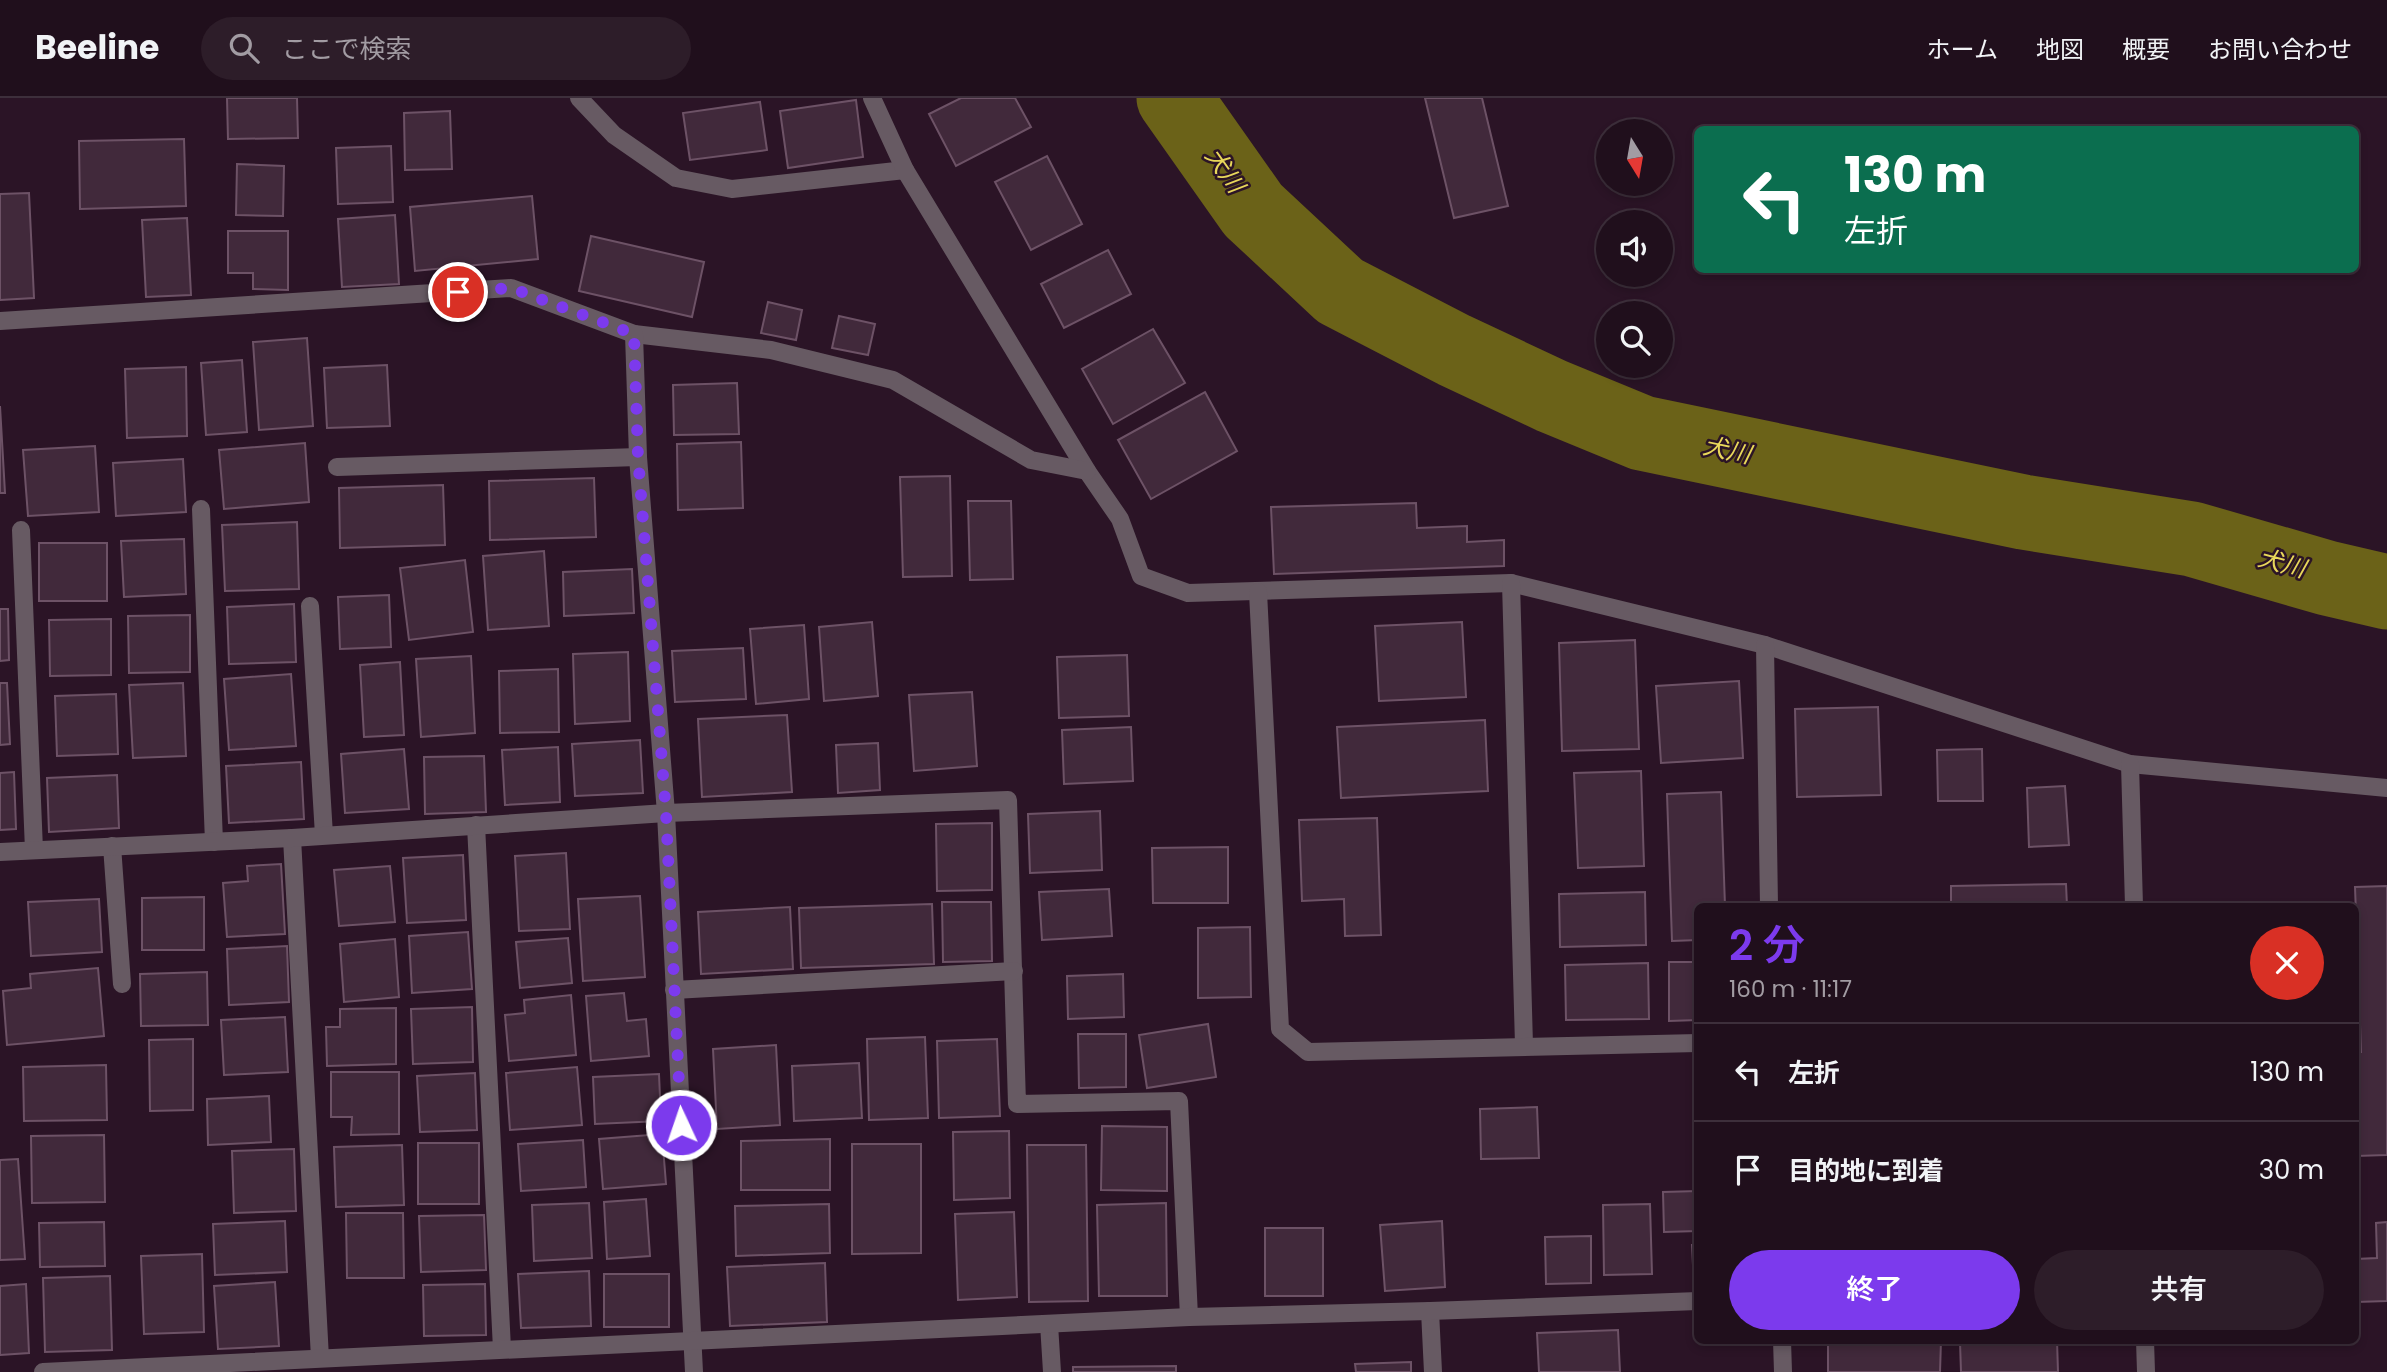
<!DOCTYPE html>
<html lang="ja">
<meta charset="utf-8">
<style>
:root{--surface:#200f1c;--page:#2d1d29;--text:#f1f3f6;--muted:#a29ca3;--line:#3d2f3b;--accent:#7c3aed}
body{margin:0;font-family:Poppins,"Noto Sans JP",sans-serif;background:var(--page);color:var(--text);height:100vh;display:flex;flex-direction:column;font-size:26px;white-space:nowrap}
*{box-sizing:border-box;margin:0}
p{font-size:23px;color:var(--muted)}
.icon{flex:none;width:38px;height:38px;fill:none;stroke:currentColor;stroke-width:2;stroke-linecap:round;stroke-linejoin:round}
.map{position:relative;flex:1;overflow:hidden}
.panel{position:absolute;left:1694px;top:805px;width:665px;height:441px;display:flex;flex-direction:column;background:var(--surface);border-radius:10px;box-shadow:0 4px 10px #0003,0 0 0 2px var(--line)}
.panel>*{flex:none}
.guide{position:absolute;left:1694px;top:28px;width:665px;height:147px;border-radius:10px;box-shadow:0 4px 10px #0003,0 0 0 2px var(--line);background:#0b6e4f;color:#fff;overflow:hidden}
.needle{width:46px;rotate:169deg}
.tools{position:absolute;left:1596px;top:21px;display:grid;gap:14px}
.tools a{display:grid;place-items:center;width:77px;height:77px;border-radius:50%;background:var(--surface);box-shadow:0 4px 10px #0003,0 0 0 2px var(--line);font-size:35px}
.pin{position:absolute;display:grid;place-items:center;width:60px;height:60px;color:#fff;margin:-30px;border:4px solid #fff;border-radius:50%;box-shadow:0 2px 7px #0007}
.me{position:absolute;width:77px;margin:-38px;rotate:357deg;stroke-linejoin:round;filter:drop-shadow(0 0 5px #0008)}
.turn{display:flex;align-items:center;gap:24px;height:147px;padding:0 35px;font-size:32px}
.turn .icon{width:91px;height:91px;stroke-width:2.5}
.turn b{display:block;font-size:49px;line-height:60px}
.round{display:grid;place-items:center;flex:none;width:74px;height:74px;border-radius:37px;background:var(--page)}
.head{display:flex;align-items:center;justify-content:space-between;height:119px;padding:0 35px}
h1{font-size:42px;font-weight:600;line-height:52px;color:var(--accent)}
.action{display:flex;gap:14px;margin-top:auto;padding:14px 35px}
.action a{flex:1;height:80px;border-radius:42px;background:var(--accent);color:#fff;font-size:28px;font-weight:600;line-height:80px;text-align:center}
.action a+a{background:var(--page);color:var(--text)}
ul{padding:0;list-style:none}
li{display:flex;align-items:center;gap:21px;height:98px;padding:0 35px;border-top:2px solid var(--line)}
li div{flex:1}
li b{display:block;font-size:26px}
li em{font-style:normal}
header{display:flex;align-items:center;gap:42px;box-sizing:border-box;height:98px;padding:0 35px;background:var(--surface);border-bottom:2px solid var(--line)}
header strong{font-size:33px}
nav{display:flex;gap:38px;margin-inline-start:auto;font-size:24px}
.search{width:490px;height:63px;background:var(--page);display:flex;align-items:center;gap:18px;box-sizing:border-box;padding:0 24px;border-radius:38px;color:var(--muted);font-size:26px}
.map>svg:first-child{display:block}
</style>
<header>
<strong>Beeline</strong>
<div class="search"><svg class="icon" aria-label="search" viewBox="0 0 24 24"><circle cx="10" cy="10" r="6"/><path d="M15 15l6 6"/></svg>ここで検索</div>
<nav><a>ホーム</a><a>地図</a><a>概要</a><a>お問い合わせ</a></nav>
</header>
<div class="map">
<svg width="2387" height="1274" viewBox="0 0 2387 1274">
<rect width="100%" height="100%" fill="#2b1426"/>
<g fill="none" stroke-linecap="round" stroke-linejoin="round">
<path stroke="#6b6218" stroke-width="75" d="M 1174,0 L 1253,112 L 1340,193 L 1454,252 L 1552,298 L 1642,335 L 2023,414 L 2192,441 L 2327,480 L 2387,494"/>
</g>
<g fill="#41293b" stroke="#6d5266" stroke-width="2">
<path d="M 227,0 L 297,0 L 298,40 L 228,41 Z"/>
<path d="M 961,0 L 1015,0 L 1031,29 L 956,68 L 929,16 Z"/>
<path d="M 1425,0 L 1482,0 L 1508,108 L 1454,120 Z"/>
<path d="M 856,2 L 863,59 L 788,70 L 780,13 Z"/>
<path d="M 760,4 L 767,52 L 690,62 L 683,15 Z"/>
<path d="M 450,13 L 452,71 L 405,72 L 404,15 Z"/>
<path d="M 184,41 L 186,108 L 80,111 L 79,43 Z"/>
<path d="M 391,48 L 393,104 L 338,106 L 336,50 Z"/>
<path d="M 1047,58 L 1082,126 L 1031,152 L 995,84 Z"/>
<path d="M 237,66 L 284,68 L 283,118 L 236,117 Z"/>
<path d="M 29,95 L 34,200 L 0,202 L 0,96 Z"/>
<path d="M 532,98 L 538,161 L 415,173 L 410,109 Z"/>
<path d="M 395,117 L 399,186 L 342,189 L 338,121 Z"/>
<path d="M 187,120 L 191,197 L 146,199 L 142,122 Z"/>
<path d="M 228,133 L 288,133 L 288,192 L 253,191 L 253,175 L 228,175 Z"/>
<path d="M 591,138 L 704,164 L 692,219 L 579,193 Z"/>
<path d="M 1108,152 L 1131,196 L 1064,230 L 1041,186 Z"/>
<path d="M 768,204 L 802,212 L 796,242 L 761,235 Z"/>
<path d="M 839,218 L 875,226 L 868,257 L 832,250 Z"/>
<path d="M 1153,231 L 1185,285 L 1113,326 L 1082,271 Z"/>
<path d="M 307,240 L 313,328 L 259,332 L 253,244 Z"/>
<path d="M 242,262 L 247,334 L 206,337 L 201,265 Z"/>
<path d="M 387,267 L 390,328 L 327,330 L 324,270 Z"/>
<path d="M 186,269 L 187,338 L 127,340 L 125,271 Z"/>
<path d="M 737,285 L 739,336 L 674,337 L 673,287 Z"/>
<path d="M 1205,294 L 1237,353 L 1151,401 L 1118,342 Z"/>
<path d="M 0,308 L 5,395 L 0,395 Z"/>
<path d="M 741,344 L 743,410 L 678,412 L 677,346 Z"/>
<path d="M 305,345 L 309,404 L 224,411 L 219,352 Z"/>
<path d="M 95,348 L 99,414 L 28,418 L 23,352 Z"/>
<path d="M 183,361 L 186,414 L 116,418 L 113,365 Z"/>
<path d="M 950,378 L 952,478 L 903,479 L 900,379 Z"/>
<path d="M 594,380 L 596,439 L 490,442 L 489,383 Z"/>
<path d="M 443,387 L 445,447 L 340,450 L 339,390 Z"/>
<path d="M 968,403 L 1011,403 L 1013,481 L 970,482 Z"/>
<path d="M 1416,405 L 1417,430 L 1467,428 L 1467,444 L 1504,442 L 1504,468 L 1274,476 L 1271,409 Z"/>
<path d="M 297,424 L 299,491 L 225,493 L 222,427 Z"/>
<path d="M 184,441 L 186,496 L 124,499 L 121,443 Z"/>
<rect x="39" y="445" width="68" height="58"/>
<path d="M 544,453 L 549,528 L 488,532 L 483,458 Z"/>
<path d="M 465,462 L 473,534 L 409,542 L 400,470 Z"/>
<path d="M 632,471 L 634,515 L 564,518 L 563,474 Z"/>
<path d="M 389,497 L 391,549 L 340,551 L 338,499 Z"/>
<path d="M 294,506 L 296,564 L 229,566 L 227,509 Z"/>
<path d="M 0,511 L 8,511 L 9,562 L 0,563 Z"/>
<path d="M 190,517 L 190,574 L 129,575 L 128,518 Z"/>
<path d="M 111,521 L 111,577 L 50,578 L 49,522 Z"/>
<path d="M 872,524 L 878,598 L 824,603 L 819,529 Z"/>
<path d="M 1462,524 L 1466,599 L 1379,603 L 1375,528 Z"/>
<path d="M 804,527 L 809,601 L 756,606 L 750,531 Z"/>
<path d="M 1635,542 L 1639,651 L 1562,653 L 1559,545 Z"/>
<path d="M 743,550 L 746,601 L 675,604 L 672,553 Z"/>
<path d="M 628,554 L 630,623 L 575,626 L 573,556 Z"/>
<path d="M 1127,557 L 1129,618 L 1059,620 L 1057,559 Z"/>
<path d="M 471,558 L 475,635 L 421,639 L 416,561 Z"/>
<path d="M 400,564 L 404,637 L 364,639 L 360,567 Z"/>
<path d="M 558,571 L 559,634 L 500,635 L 499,573 Z"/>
<path d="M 291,576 L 296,648 L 229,652 L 224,581 Z"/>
<path d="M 1739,583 L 1743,660 L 1661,665 L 1656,588 Z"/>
<path d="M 0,585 L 7,585 L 10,646 L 0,647 Z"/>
<path d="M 183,585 L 186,658 L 133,660 L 129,587 Z"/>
<path d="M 972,594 L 977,668 L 914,673 L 909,597 Z"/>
<path d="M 116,596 L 118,656 L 57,658 L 55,598 Z"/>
<path d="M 1878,609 L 1881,697 L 1797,699 L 1795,611 Z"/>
<path d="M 787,617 L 792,694 L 702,699 L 698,621 Z"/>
<path d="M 1485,622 L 1488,693 L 1341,700 L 1337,629 Z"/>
<path d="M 1131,629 L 1133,683 L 1064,686 L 1062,632 Z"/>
<path d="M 640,642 L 643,695 L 575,698 L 572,646 Z"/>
<path d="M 878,645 L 880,692 L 838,695 L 836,647 Z"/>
<path d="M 558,649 L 560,704 L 505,707 L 502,652 Z"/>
<path d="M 404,651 L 409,711 L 345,715 L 341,656 Z"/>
<path d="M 1982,651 L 1983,703 L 1938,703 L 1937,652 Z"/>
<path d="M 484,658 L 486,714 L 425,716 L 424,659 Z"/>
<path d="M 301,664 L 304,721 L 229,725 L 226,668 Z"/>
<path d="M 1641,673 L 1644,768 L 1578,770 L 1574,675 Z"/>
<path d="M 14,674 L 16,731 L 0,732 L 0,675 Z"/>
<path d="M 117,677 L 119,730 L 49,734 L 47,680 Z"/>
<path d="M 2065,688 L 2069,747 L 2029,749 L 2027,690 Z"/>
<path d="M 1721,694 L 1725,808 L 1698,808 L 1698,842 L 1672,843 L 1667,696 Z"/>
<path d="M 1100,713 L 1102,772 L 1030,775 L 1028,716 Z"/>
<path d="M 1377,720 L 1381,837 L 1345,838 L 1344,801 L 1302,803 L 1299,722 Z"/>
<path d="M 992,725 L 992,792 L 937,793 L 936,726 Z"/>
<path d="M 1228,749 L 1228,805 L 1153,805 L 1152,750 Z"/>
<path d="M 566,755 L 570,831 L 519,833 L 515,758 Z"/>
<path d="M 463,757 L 466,822 L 407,825 L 403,760 Z"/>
<path d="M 281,766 L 285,836 L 227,839 L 223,785 L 248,783 L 247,768 Z"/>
<path d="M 390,768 L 395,824 L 339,828 L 334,772 Z"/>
<path d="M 2066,786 L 2067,808 L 1951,808 L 1951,788 Z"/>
<path d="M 2387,788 L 2387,1057 L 2356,1058 L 2356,954 L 2361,954 L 2355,789 Z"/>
<path d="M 1109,791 L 1112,838 L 1042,842 L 1039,794 Z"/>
<path d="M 1645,794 L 1646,847 L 1560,849 L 1559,796 Z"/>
<path d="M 640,798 L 645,879 L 583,883 L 578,801 Z"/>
<path d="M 204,799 L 204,852 L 142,852 L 142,800 Z"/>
<path d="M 99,801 L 102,854 L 31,858 L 28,804 Z"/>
<path d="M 942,804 L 991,804 L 992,863 L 943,864 Z"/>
<path d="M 932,806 L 934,866 L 801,870 L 799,810 Z"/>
<path d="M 790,809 L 793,871 L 701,876 L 698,814 Z"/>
<path d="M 1250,829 L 1251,899 L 1198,900 L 1198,830 Z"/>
<path d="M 468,834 L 472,891 L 412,895 L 409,838 Z"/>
<path d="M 568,840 L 572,885 L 520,890 L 516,844 Z"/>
<path d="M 395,841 L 399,899 L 344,904 L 340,846 Z"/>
<path d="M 287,848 L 289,904 L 229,907 L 227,851 Z"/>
<path d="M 1669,864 L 1698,864 L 1698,922 L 1669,923 Z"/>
<path d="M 1648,865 L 1649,921 L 1566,922 L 1565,867 Z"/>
<path d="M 98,870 L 104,938 L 7,947 L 3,893 L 31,890 L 30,876 Z"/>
<path d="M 207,874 L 208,927 L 141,928 L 140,876 Z"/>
<path d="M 1123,876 L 1124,919 L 1068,921 L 1067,878 Z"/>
<path d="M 624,895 L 627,923 L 646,921 L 649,958 L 591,963 L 586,898 Z"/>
<path d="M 571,897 L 576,957 L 509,963 L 505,917 L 525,915 L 524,902 Z"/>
<path d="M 472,909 L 473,964 L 413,966 L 411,911 Z"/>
<path d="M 396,910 L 396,966 L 327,968 L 326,929 L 340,929 L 340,911 Z"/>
<path d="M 285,919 L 288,974 L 224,977 L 221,922 Z"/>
<path d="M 1208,926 L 1216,979 L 1147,990 L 1139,937 Z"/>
<path d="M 1078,936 L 1126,936 L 1126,989 L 1079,990 Z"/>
<path d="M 925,939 L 928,1020 L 869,1022 L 867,941 Z"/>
<path d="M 193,941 L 193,1012 L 150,1013 L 149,942 Z"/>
<path d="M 997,941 L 1000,1018 L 939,1020 L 937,943 Z"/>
<path d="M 776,947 L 780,1027 L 717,1031 L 713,951 Z"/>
<path d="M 859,965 L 862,1020 L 794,1023 L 792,968 Z"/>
<path d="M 106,967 L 107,1022 L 24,1023 L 23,969 Z"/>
<path d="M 577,969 L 582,1027 L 510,1032 L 506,975 Z"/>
<path d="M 331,974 L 399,974 L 399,1036 L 351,1037 L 352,1019 L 331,1019 Z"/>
<path d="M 475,975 L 477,1032 L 420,1034 L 417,978 Z"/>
<path d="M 659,976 L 661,1023 L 595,1026 L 593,979 Z"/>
<path d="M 269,998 L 271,1044 L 208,1047 L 207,1001 Z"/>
<path d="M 1537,1009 L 1539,1060 L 1481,1061 L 1480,1011 Z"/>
<path d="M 1102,1028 L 1167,1029 L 1167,1093 L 1101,1092 Z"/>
<path d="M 1009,1033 L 1010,1100 L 954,1102 L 953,1034 Z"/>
<path d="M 662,1036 L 666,1086 L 603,1091 L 599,1041 Z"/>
<path d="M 104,1037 L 105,1104 L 32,1105 L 31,1038 Z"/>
<path d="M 830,1041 L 830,1092 L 741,1092 L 741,1043 Z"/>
<path d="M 583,1042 L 586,1089 L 521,1093 L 518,1046 Z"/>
<rect x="418" y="1045" width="61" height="61"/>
<path d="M 852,1046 L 921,1046 L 921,1155 L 852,1156 Z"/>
<path d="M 402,1047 L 404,1107 L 336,1109 L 334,1049 Z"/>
<path d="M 1027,1047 L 1086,1047 L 1088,1203 L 1029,1204 Z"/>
<path d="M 294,1051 L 296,1113 L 234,1115 L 232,1053 Z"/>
<path d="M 18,1061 L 25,1161 L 0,1162 L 0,1062 Z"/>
<path d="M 1698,1093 L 1698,1133 L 1664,1134 L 1663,1094 Z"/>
<path d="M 646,1101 L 650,1158 L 607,1161 L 604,1104 Z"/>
<path d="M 589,1105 L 592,1160 L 534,1163 L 532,1107 Z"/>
<path d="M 1166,1105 L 1167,1198 L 1099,1198 L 1097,1107 Z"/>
<path d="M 829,1106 L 830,1155 L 736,1158 L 735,1108 Z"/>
<path d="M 1650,1106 L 1652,1176 L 1604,1177 L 1603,1107 Z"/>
<path d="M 1014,1114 L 1017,1199 L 958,1202 L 955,1116 Z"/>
<path d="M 346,1115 L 403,1115 L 404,1180 L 347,1180 Z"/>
<path d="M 484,1117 L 486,1172 L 421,1174 L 419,1118 Z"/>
<path d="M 285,1123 L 287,1174 L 215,1177 L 213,1126 Z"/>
<path d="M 1442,1123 L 1445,1189 L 1385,1193 L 1380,1127 Z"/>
<path d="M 104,1124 L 105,1168 L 40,1169 L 39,1125 Z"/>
<path d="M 2387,1124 L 2387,1203 L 2357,1204 L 2356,1161 L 2377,1160 L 2376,1125 Z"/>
<rect x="1265" y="1130" width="58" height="68"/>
<path d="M 1591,1138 L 1591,1185 L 1546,1186 L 1545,1139 Z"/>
<path d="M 1692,1147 L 1698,1147 L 1698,1187 L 1694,1187 Z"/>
<path d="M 202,1156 L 204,1234 L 144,1236 L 141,1158 Z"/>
<path d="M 825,1165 L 827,1224 L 730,1228 L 727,1169 Z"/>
<path d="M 589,1173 L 591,1228 L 521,1230 L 518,1176 Z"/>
<rect x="604" y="1176" width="65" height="53"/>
<path d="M 110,1178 L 112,1252 L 45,1254 L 43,1180 Z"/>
<path d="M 275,1184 L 279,1248 L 218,1251 L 214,1188 Z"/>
<path d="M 26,1186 L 29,1255 L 0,1257 L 0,1188 Z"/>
<path d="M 485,1186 L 486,1237 L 424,1238 L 423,1187 Z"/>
<path d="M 1618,1232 L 1620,1274 L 1539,1274 L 1537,1235 Z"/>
<path d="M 1828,1242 L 1941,1242 L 1940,1274 L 1828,1274 Z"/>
<path d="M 2057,1242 L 2058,1274 L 1961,1274 L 1960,1244 Z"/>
<path d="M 1411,1264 L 1411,1274 L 1356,1274 L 1355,1266 Z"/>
<path d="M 1176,1268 L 1176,1274 L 1073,1274 L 1073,1269 Z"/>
</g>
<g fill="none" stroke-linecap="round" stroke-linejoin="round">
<g stroke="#675a63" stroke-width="18">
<path d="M 579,0 L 614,37 L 676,80 L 732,91 L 905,72"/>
<path d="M 872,0 L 905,72 L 1087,373 L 1120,421 L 1141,478 L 1188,495 L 1511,485 L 1765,547 L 2130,666 L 2387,690"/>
<path d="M 0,223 L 511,190 L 634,236 L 771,252 L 893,282 L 1031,362 L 1087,373"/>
<path d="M 634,236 L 638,359 L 666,715 L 694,1274"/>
<path d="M 337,369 L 638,359"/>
<path d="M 201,411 L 214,744"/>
<path d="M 21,432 L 34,752"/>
<path d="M 1511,485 L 1524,947"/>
<path d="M 1258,494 L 1280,931 L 1308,954 L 1698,945"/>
<path d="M 310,508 L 324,737"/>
<path d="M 1765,547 L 1769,808"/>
<path d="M 476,727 L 502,1251"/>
<path d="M 292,740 L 320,1260"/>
<path d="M 112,748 L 122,886"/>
<path d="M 0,754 L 292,740 L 666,715 L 1008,702 L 1017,1006 L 1179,1003 L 1189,1219"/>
<path d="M 674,892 L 1014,873"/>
<path d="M 1430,1213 L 1433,1274"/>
<path d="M 1049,1226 L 1052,1274"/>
<path d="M 1782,1242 L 1783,1274"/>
<path d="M 43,1274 L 1189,1219 L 1430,1213 L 1698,1203"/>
</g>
<g stroke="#675a63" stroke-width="18">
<path d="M 2130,666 L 2134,808"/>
<path d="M 2145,1242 L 2146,1274"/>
</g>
</g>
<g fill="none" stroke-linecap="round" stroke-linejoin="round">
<path stroke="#7c3aed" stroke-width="12" stroke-dasharray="0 21.6" d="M 458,194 L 511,190 L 634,236 L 638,359 L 666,715 L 681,1027"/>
</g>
<g text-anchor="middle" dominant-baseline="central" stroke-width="5" stroke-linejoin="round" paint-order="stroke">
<g font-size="24" font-style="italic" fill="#e9d85b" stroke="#2b1426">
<text transform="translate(1225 72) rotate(55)">犬川</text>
<text transform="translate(1727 352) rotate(12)">犬川</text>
<text transform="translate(2282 465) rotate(15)">犬川</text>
</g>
</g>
</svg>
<div class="tools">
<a><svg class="needle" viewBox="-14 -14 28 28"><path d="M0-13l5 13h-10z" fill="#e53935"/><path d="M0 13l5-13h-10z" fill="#a29ca3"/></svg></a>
<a><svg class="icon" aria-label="sound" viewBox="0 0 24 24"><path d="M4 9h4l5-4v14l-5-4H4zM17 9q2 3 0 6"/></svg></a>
<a><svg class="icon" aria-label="search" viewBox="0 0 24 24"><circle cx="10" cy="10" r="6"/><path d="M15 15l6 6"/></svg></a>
</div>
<div class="pin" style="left:458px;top:194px;background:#d93025"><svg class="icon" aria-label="arrive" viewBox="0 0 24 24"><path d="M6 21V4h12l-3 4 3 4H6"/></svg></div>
<svg class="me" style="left:681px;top:1027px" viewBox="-20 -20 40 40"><circle r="17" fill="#7c3aed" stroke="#fff" stroke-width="3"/><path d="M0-11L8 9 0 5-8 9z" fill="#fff"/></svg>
<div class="guide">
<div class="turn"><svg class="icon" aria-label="left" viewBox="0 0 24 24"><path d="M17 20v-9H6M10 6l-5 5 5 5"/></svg><div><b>130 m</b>左折</div></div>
</div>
<section class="panel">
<div class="head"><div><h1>2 分</h1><p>160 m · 11:17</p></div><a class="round" style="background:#d93025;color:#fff"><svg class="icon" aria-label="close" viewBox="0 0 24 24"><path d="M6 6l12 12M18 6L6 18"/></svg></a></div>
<ul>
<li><svg class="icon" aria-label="left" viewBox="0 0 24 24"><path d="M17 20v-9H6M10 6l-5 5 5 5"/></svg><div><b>左折</b></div><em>130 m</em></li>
<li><svg class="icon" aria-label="arrive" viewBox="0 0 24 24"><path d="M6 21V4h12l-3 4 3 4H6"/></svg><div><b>目的地に到着</b></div><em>30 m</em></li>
</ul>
<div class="action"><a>終了</a><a>共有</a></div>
</section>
</div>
